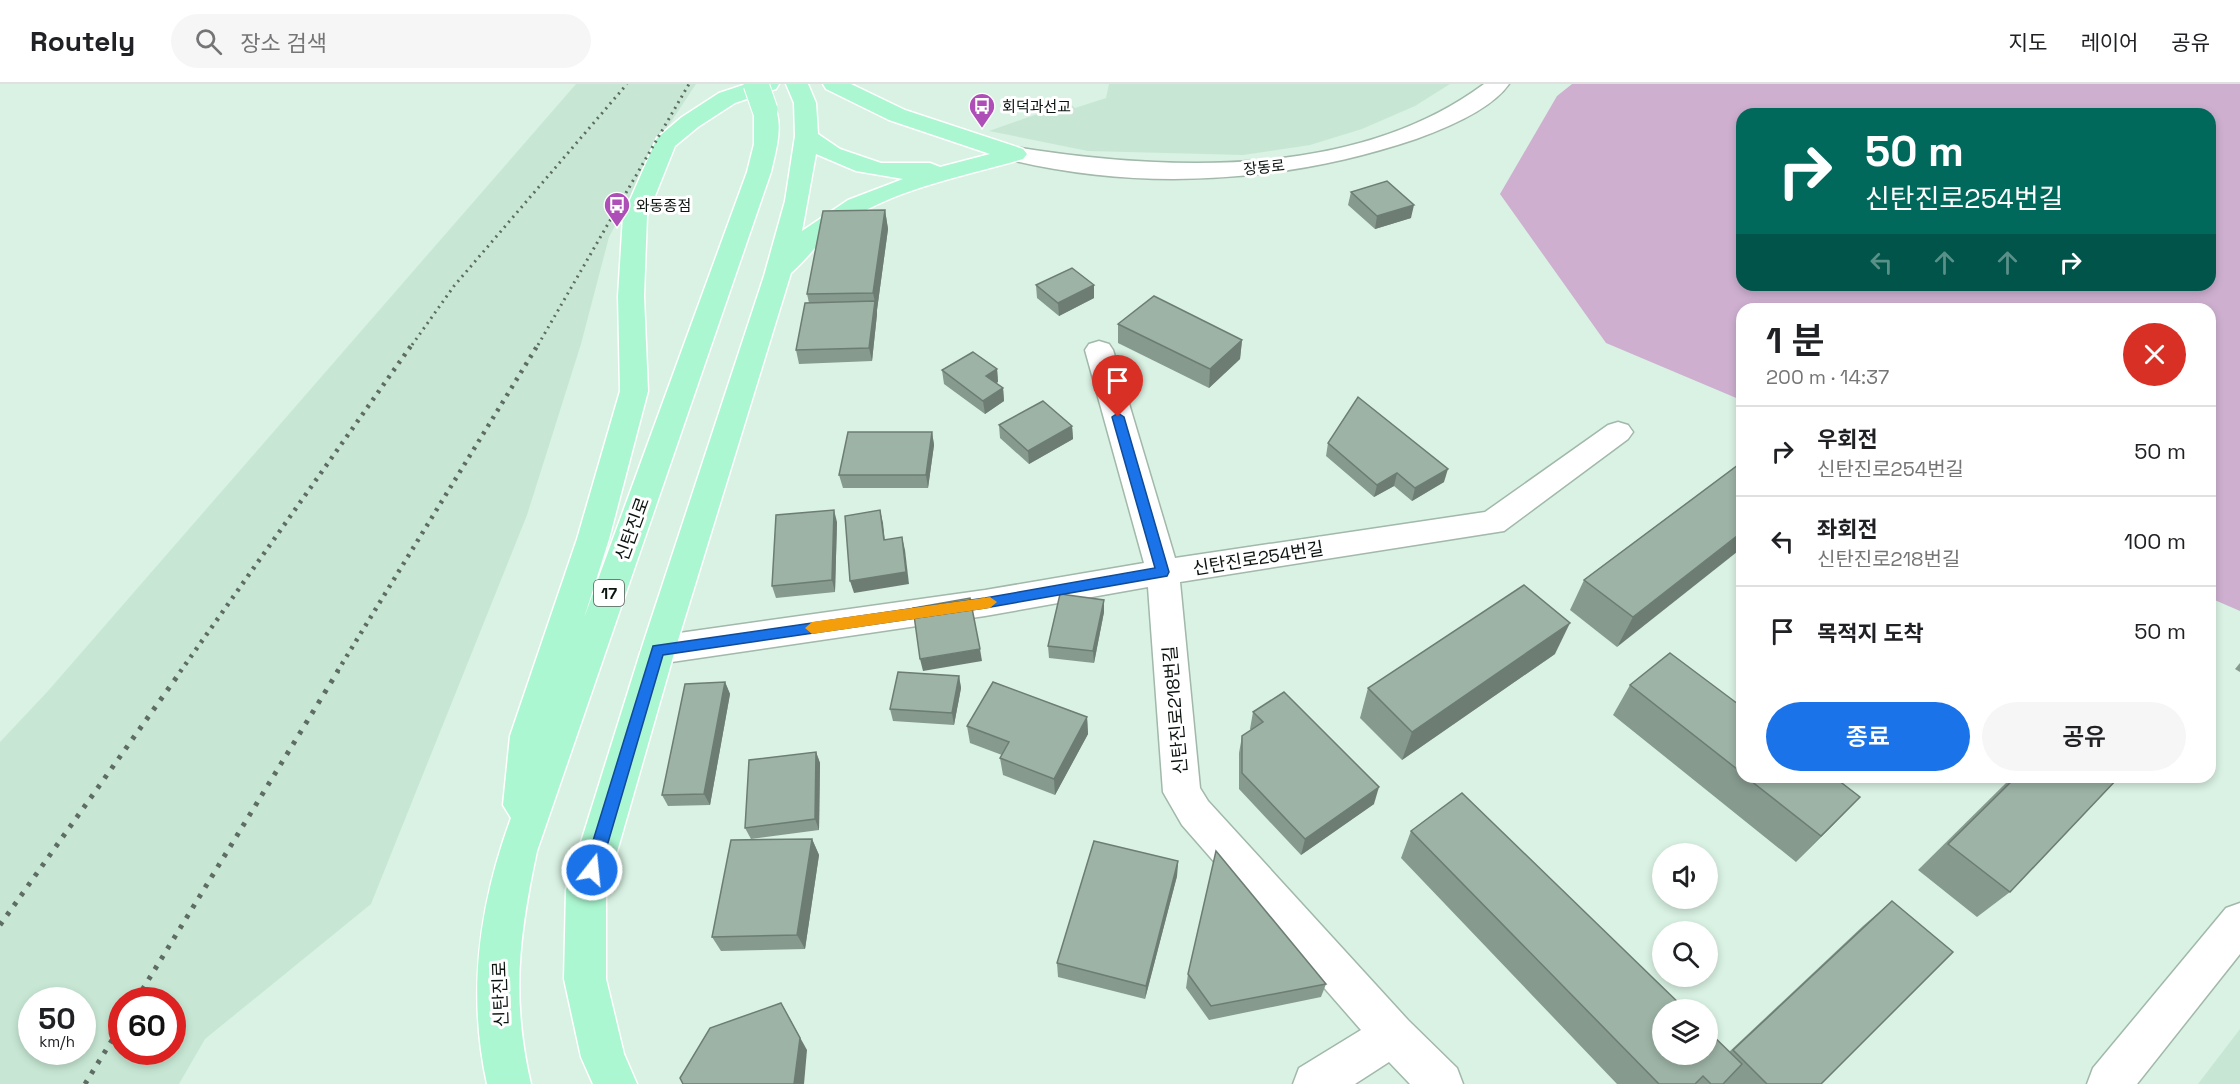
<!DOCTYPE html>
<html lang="ko">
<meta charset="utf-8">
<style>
:root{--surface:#fff;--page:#f6f6f6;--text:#202124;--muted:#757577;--line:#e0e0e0;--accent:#1a73e8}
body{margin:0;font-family:"Space Grotesk","Noto Sans KR",sans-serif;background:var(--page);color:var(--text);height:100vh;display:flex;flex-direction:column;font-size:22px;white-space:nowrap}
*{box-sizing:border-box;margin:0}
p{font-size:20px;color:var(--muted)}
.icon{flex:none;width:33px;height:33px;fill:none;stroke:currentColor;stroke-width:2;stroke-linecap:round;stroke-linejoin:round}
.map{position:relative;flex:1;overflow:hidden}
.drawer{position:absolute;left:1736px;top:219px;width:480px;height:480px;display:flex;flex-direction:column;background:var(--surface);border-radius:18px;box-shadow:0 3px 9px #0003}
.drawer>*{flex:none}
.banner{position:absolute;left:1736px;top:24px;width:480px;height:183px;border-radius:18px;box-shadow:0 3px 9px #0003;background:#00695c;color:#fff;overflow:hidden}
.buttons{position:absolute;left:1652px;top:759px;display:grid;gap:12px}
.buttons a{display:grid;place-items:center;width:66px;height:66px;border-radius:50%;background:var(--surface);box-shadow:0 3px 9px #0003;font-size:30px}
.speed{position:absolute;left:18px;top:903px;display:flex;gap:12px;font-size:30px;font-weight:700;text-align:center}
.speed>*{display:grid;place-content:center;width:78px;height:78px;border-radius:50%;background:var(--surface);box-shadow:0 3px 9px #0003;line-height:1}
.speed small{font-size:15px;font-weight:400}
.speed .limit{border:9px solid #d22;background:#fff;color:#111}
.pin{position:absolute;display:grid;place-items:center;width:51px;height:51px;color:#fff;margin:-62px -26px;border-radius:50% 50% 50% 0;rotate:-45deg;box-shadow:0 0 6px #0007}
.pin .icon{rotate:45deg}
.me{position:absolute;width:66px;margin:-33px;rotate:16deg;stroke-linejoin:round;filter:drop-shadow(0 0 4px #0008)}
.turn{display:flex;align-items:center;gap:21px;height:126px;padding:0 30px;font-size:27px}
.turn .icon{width:78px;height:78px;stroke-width:2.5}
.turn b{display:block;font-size:42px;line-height:51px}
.lanes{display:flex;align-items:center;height:57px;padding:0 30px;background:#0003;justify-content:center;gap:30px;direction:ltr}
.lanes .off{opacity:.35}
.round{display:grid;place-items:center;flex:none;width:63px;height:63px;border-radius:32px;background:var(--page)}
.head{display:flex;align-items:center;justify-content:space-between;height:102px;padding:0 30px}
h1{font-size:36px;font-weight:600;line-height:45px}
.primary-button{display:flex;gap:12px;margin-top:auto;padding:12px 30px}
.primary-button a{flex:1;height:69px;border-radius:36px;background:var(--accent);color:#fff;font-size:24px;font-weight:600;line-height:69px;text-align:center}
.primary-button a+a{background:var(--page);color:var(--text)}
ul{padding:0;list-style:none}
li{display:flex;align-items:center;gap:18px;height:90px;padding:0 30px;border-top:2px solid var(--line)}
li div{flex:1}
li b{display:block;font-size:22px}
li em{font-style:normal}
header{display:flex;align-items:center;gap:36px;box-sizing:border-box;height:84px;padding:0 30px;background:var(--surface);border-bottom:2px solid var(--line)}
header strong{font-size:28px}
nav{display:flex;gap:33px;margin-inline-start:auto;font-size:21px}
.search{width:420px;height:54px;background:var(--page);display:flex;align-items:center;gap:15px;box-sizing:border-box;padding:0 21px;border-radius:33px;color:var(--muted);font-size:22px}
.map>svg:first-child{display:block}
</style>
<header>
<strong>Routely</strong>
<div class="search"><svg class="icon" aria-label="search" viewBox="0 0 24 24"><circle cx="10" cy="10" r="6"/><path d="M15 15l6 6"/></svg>장소 검색</div>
<nav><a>지도</a><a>레이어</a><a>공유</a></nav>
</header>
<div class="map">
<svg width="2240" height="1000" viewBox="0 0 2240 1000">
<rect width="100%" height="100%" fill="#d9f2e3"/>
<g fill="#c7e7d4" fill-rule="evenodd">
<path d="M 576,0 L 696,0 L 665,47 L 609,153 L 581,260 L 527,431 L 371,820 L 205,955 L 179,1000 L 0,1000 L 0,658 L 48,607 ZM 32,916 L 82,916 L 82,968 L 32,968 ZM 122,916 L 172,916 L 172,968 L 122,968 Z"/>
<path d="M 1109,0 L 1450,0 L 1415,22 L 1362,45 L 1310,61 L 1243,71 L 1088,67 L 989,47 L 1069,19 L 1075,24 L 1106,14 Z"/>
<path d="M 2240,945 L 2240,1000 L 2198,1000 Z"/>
</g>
<path fill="#ceafd0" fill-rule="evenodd" d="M 1572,0 L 2240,0 L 2240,527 L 2210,514 L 2210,225 L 1742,225 L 1741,316 L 1606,259 L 1500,110 L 1557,12 ZM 1742,30 L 2210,30 L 2210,201 L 1742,201 Z"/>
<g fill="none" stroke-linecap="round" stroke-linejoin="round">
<g stroke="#a1b8aa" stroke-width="3">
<g id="minor">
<path d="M 1484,0 L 1509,0 C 1491,26 1444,45 1416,55 C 1286,99 1140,108 1007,75 L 1003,70 L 1007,65 L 1015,63 C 1165,87 1355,96 1484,0 Z"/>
<path d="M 1099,257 L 1109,260 L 1113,266 L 1175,474 L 1485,428 L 1608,341 L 1618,338 L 1628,341 L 1633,348 L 1628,355 L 1504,447 L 1180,498 L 1200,704 L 1208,717 L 1408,936 L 1457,984 L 1463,1000 L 1410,1000 L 1389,978 L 1355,1000 L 1293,1000 L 1299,984 L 1361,946 L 1182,741 L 1163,708 L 1148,503 L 985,532 L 658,580 L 646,576 L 641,566 L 646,556 L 658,552 L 985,506 L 1144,479 L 1085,266 L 1089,260 Z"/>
<path d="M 2240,819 L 2240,870 L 2137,1000 L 2087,1000 L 2093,984 L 2226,824 Z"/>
</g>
</g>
<g stroke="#fff" stroke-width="3">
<g id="major">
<path d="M 746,0 L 779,0 L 776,5 L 735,19 L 698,43 L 675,62 L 647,132 L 644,212 L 648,307 L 609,455 L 584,534 L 747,88 L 754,60 L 754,26 L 757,21 L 773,21 C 785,38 775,70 771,88 L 537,767 C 519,851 511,914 531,1000 L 487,1000 C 467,909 479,821 511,734 L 503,721 L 510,652 L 577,455 L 620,307 L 618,212 L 623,132 L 657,54 L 682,33 L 719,9 Z"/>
<path d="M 786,0 L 808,0 L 816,19 L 818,50 L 840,65 L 881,79 L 930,79 L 940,83 L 990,70 L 889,36 L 826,5 L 823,0 L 851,0 L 905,26 L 1023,65 L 1027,70 L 1023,75 C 961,93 890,105 837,144 C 819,157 807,175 791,189 L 675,566 L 606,806 L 606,895 L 624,970 L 637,1000 L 593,1000 L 581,973 L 564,895 L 566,806 L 641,566 L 764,192 L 785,117 L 795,52 L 794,19 ZM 816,70 L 856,87 L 903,95 L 848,116 L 802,147 Z"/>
</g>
</g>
<use href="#minor" fill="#fff" fill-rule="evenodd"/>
<use href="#major" fill="#abf7d1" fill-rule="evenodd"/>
<g stroke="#5e6c63" stroke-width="3" stroke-dasharray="2 4.5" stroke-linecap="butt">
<path d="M 412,261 L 454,202 L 627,0"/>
<path d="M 538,261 L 689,0"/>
</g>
<g stroke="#5e6c63" stroke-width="4.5" stroke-dasharray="3 6" stroke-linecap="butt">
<path d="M 180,588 L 413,259"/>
<path d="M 337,588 L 539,259"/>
</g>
<g stroke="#5e6c63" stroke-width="5" stroke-dasharray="4 8" stroke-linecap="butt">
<path d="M 0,841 L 181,587"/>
<path d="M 136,916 L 338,587"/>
<path d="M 85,1000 L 122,940"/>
</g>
<g stroke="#fff" stroke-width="27" stroke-linecap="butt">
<path id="major-bridge" d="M 756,0 L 765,26"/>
</g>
<use href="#major-bridge" stroke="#abf7d1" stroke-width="25"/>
</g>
<g fill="#869a8e">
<path d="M 1351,108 L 1411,134 L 1375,145 L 1348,121 Z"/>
<path d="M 885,126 L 888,145 L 877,226 L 877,230 L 872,277 L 799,280 L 796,266 L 809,219 L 807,210 Z"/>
<path d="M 1036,201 L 1094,201 L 1094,214 L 1059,232 L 1037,214 Z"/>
<path d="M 1118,240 L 1242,256 L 1240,275 L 1209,304 L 1118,259 Z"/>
<path d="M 997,285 L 998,298 L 996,299 L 1003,304 L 1004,317 L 985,330 L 944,300 L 942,286 Z"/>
<path d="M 999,341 L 1072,342 L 1073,355 L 1029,380 L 1000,354 Z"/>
<path d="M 932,348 L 934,361 L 928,404 L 843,404 L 839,391 Z"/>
<path d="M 1328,359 L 1444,398 L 1412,417 L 1394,402 L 1374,413 L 1326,372 Z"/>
<path d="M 1742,378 L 1617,563 L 1570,526 L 1584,496 Z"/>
<path d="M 837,438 L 835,508 L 776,514 L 772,502 Z"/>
<path d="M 1104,528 L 1094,579 L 1049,574 L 1048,562 Z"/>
<path d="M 1555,570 L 1402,676 L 1360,634 L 1368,604 Z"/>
<path d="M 2240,579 L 2240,588 L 2235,585 Z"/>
<path d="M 959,592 L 961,604 L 954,641 L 893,637 L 890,625 Z"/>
<path d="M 725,598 L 730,610 L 710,721 L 668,722 L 662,711 Z"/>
<path d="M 1630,601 L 1742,623 L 1742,693 L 1834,693 L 1860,713 L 1796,778 L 1613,631 Z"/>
<path d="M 1253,628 L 1374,720 L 1301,771 L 1239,705 L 1239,669 L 1242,652 L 1251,646 L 1250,645 Z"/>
<path d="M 1087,633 L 1088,650 L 1055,711 L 1003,691 L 1000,674 L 1002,671 L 970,659 L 967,642 Z"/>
<path d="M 816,668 L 820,679 L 819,746 L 751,755 L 745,744 Z"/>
<path d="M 2012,693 L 2119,693 L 2010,808 L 1977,833 L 1918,786 Z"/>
<path d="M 1411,747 L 1729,968 L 1863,842 L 1892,817 L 1821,1000 L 1617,1000 L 1401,774 Z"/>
<path d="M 812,755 L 819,771 L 805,865 L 721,867 L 712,853 Z"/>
<path d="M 1178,777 L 1177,792 L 1145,915 L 1058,893 L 1057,879 Z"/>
<path d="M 1188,890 L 1326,900 L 1321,913 L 1209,936 L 1186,904 Z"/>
</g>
<g fill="#6d7d74">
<path d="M 1414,121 L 1411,134 L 1375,145 L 1377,132 Z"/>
<path d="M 885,126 L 888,145 L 877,226 L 877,230 L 872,277 L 869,264 L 875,218 L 873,209 Z"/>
<path d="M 1094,201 L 1094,214 L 1059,232 L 1058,219 Z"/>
<path d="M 1242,256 L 1240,275 L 1209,304 L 1210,285 Z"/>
<path d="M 997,285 L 998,298 L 987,305 L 986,292 Z"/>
<path d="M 1003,304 L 1004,317 L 985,330 L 983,317 Z"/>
<path d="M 1072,342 L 1073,355 L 1029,380 L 1028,367 Z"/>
<path d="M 932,348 L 934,361 L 928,404 L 926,391 Z"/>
<path d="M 1448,385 L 1444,398 L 1412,417 L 1415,404 Z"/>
<path d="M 1397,389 L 1394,402 L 1374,413 L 1377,401 Z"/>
<path d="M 834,426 L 837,438 L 835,508 L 832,496 Z"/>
<path d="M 880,426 L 883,439 L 886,468 L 884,456 Z"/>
<path d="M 1742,448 L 1742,464 L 1617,563 L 1633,533 Z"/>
<path d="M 902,453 L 905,466 L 909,500 L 854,509 L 850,497 Z"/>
<path d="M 1104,516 L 1104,528 L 1094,579 L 1093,567 Z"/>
<path d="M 1570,539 L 1555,570 L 1402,676 L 1412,648 Z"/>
<path d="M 980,565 L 982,577 L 923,587 L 920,575 Z"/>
<path d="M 959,592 L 961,604 L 954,641 L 952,629 Z"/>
<path d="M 725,598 L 730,610 L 710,721 L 704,710 Z"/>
<path d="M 1087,633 L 1088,650 L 1055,711 L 1054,695 Z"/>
<path d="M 816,668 L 820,679 L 819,746 L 815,735 Z"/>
<path d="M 1379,703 L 1374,720 L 1301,771 L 1305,755 Z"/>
<path d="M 1860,713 L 1834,740 L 1796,778 L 1821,752 Z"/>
<path d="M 812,755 L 819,771 L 805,865 L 797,851 Z"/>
<path d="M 1178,777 L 1177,792 L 1145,915 L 1146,902 Z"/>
<path d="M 781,919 L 807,966 L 804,1000 L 794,1000 Z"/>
</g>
<g fill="#9cb3a5" stroke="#6d7d74" stroke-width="1.5">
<path d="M 1387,97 L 1414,121 L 1377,132 L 1351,108 Z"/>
<path d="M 885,126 L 873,209 L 807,210 L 823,127 Z"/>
<path d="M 1072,184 L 1094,201 L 1058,219 L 1036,201 Z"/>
<path d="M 1154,212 L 1242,256 L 1210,285 L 1118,240 Z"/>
<path d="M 875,217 L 869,264 L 796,266 L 805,219 Z"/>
<path d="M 973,268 L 997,285 L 986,292 L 1003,304 L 983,317 L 942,286 Z"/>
<path d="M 1358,313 L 1448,385 L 1415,404 L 1397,389 L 1377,401 L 1328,359 Z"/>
<path d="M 1043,317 L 1072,342 L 1028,367 L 999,341 Z"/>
<path d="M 848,348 L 932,348 L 926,391 L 839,391 Z"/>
<path d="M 1742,378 L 1742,448 L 1633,533 L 1584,496 Z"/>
<path d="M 834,426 L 832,496 L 772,502 L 776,431 Z"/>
<path d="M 880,426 L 884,456 L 902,453 L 906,488 L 850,497 L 845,432 Z"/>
<path d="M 1524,501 L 1570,539 L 1412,648 L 1368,604 Z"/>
<path d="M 1060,510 L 1104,516 L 1093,567 L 1048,562 Z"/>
<path d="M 970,514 L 980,565 L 920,575 L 913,524 Z"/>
<path d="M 1670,569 L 1742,623 L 1742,689 L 1630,601 Z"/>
<path d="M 898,588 L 959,592 L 952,629 L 890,625 Z"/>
<path d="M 725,598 L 704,710 L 662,711 L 685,600 Z"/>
<path d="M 993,598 L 1087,633 L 1054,695 L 1000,674 L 1009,658 L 967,642 Z"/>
<path d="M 1284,608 L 1379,703 L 1305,755 L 1242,689 L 1242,652 L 1263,638 L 1253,628 Z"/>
<path d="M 816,668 L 815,735 L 745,744 L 749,676 Z"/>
<path d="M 1746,693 L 1834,693 L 1860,713 L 1821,752 Z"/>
<path d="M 2016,693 L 2119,693 L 2010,808 L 1948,760 Z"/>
<path d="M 1462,709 L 1686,926 L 1662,926 L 1662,970 L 1707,970 L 1707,946 L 1742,980 L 1723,1000 L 1711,1000 L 1703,992 L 1695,1000 L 1659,1000 L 1411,747 Z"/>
<path d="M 812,755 L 797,851 L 712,853 L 731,756 Z"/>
<path d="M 1094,757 L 1178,777 L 1146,902 L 1057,879 Z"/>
<path d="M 1216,767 L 1326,900 L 1211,922 L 1188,890 Z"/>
<path d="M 1892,817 L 1953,868 L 1821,1000 L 1767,1000 L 1733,966 Z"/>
<path d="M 781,919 L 800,954 L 794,1000 L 683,1000 L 680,994 L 710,944 Z"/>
</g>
<path fill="#1a73e8" stroke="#114b97" stroke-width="1.5" d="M 1118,329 L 1124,333 L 1169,488 L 1167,492 L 985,524 L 663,571 L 600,786 L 598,791 L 592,793 L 586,791 L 584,786 L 653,562 L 985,514 L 1155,484 L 1112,333 Z"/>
<path fill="#f59e0b" d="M 990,513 L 997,518 L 990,524 L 812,550 L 805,544 L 812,538 Z"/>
<defs>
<g id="bus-pin" transform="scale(1.35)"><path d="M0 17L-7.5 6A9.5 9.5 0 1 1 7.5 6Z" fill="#ae4fb8" stroke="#fff"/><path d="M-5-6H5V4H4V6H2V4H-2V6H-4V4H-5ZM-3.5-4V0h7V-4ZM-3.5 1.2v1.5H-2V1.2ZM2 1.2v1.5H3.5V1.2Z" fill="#fff"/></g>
</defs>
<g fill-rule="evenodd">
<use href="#bus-pin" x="982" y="22"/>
<use href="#bus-pin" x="617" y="121"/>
</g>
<g text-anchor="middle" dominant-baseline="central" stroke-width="6" stroke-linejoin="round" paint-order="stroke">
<g font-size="15" fill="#0c140f" stroke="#fff" text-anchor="start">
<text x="1002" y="22">회덕과선교</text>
<text x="636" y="121">와동종점</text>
</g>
<g font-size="15" fill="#0c140f" stroke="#fff">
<text transform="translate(1264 83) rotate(-6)">장동로</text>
</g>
<rect fill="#fff" stroke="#555a57" stroke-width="1.5" x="594" y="496" width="30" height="26" rx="4.5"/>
<g font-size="16" font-weight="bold" fill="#0c140f">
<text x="609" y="509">17</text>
</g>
<g font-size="18" fill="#0c140f" stroke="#fff">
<text transform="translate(632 445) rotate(-70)">신탄진로</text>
<text transform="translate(1258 474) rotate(-9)">신탄진로254번길</text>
<text transform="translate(1175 626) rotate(-95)">신탄진로218번길</text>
<text transform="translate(500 910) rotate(-92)">신탄진로</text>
</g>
</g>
</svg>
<div class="buttons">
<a><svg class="icon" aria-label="sound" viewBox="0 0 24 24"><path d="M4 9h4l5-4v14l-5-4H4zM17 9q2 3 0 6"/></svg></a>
<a><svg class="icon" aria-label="search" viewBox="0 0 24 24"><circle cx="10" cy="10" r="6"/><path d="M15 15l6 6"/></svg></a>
<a><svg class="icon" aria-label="layers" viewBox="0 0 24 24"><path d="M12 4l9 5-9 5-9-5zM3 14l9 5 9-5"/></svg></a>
</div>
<div class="speed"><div>50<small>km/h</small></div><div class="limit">60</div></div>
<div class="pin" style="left:1118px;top:333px;background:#d93025"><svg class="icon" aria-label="arrive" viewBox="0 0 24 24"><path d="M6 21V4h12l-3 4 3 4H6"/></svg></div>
<svg class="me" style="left:592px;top:786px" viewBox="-20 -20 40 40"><circle r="17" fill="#1a73e8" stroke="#fff" stroke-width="3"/><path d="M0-11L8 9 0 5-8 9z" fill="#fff"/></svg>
<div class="banner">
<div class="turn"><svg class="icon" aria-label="right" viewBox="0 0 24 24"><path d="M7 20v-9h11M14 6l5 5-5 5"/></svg><div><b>50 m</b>신탄진로254번길</div></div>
<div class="lanes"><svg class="icon off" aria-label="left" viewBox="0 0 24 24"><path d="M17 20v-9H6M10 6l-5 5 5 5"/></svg><svg class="icon off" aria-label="ahead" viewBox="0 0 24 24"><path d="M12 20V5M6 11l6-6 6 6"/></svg><svg class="icon off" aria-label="ahead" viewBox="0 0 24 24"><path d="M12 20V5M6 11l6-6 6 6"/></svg><svg class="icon" aria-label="right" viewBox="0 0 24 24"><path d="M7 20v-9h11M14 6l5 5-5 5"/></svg></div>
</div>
<section class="drawer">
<div class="head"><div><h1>1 분</h1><p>200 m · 14:37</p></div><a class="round" style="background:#d93025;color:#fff"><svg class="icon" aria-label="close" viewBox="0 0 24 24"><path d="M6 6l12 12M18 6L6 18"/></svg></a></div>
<ul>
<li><svg class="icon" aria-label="right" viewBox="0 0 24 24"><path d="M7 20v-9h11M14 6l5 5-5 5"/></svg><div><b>우회전</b><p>신탄진로254번길</p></div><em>50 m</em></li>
<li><svg class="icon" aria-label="left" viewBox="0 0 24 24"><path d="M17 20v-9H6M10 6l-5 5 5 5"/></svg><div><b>좌회전</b><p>신탄진로218번길</p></div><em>100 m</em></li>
<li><svg class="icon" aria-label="arrive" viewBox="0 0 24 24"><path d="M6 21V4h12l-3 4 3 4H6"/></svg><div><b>목적지 도착</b></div><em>50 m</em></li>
</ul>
<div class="primary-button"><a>종료</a><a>공유</a></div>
</section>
</div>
